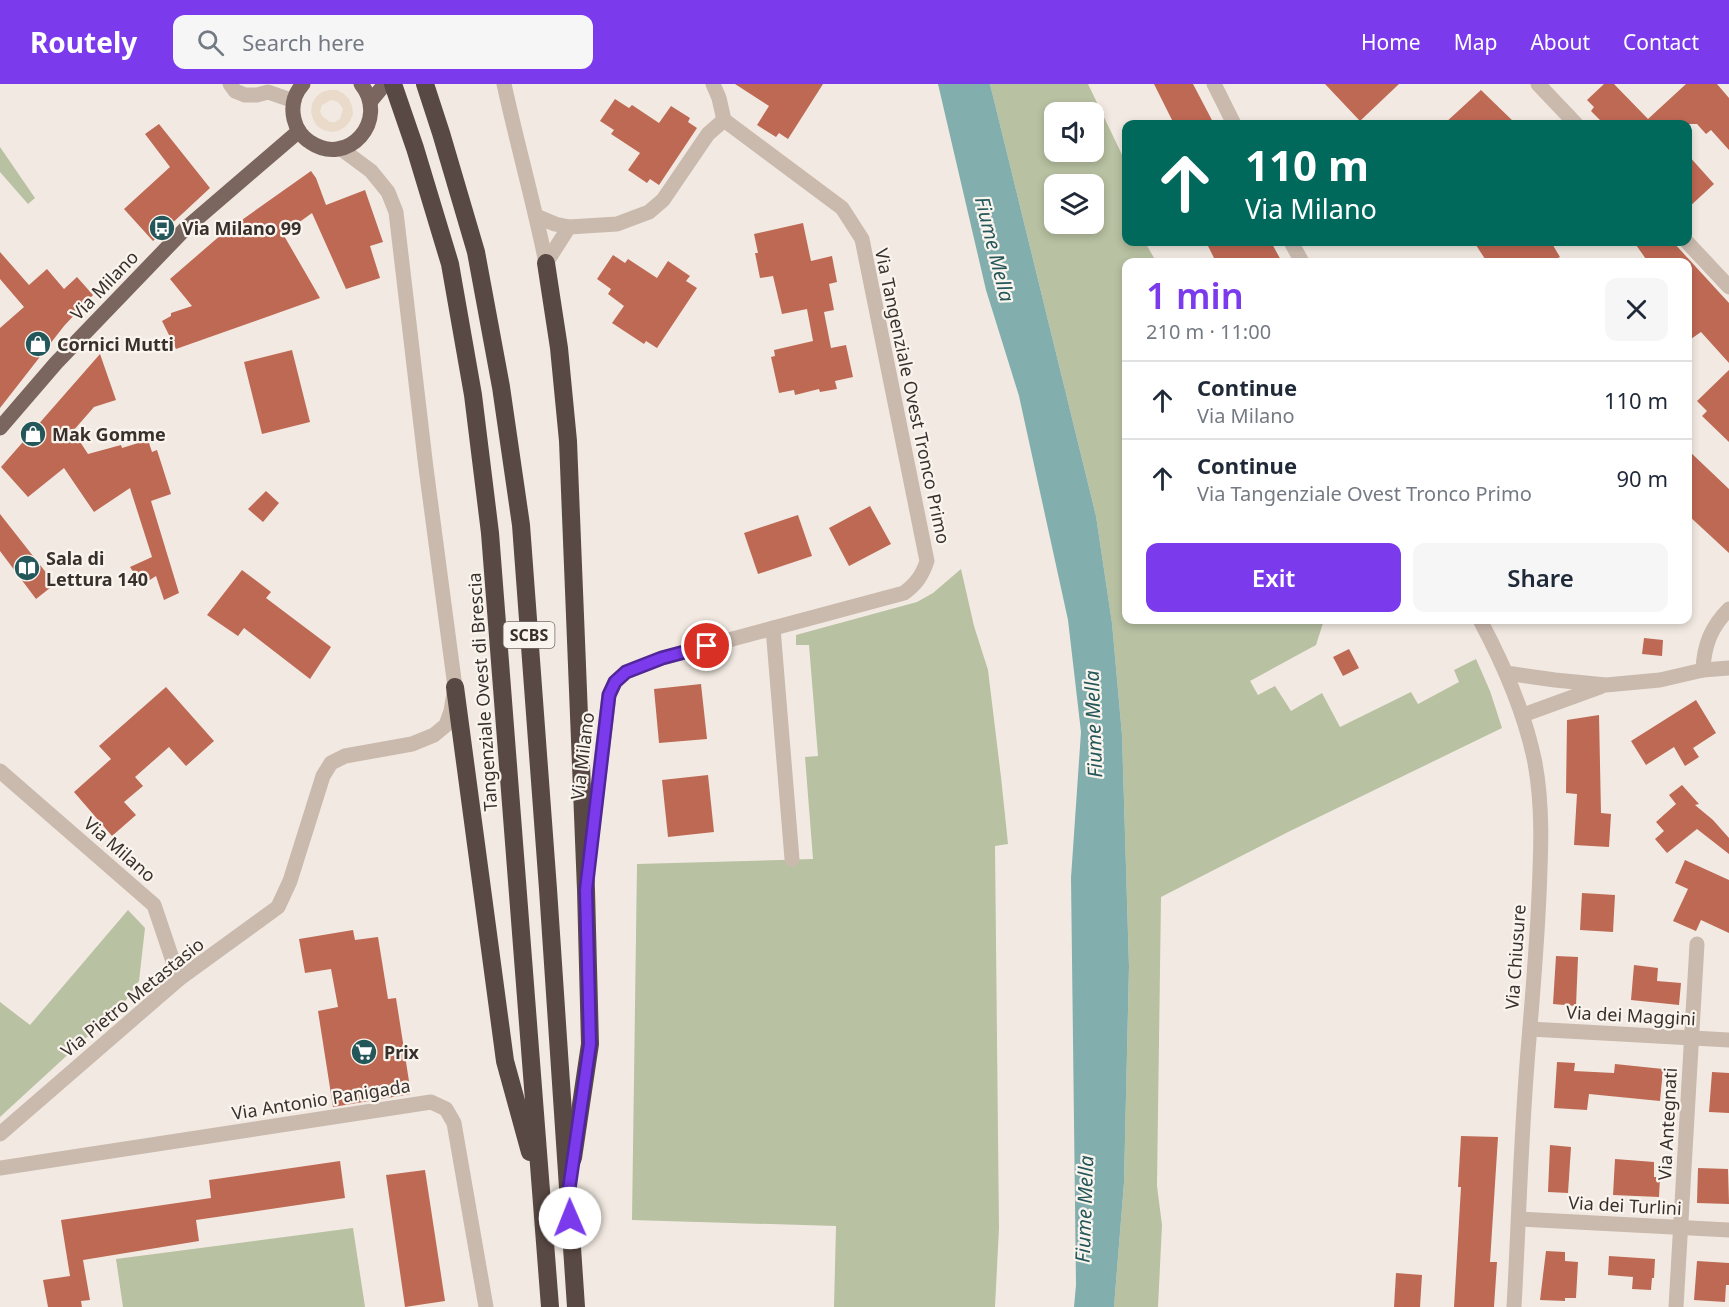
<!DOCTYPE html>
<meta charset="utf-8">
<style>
:root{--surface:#fff;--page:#f6f6f7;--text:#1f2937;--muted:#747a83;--line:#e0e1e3;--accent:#7c3aed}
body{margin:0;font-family:"Noto Sans",sans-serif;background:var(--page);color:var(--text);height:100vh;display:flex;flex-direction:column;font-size:22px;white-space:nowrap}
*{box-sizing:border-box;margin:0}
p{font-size:20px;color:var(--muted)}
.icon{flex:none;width:33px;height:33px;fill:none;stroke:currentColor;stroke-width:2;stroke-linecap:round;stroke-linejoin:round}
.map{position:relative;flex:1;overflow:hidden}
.sheet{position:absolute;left:1122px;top:174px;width:570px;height:366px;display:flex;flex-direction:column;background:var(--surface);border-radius:12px;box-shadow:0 3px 9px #0003}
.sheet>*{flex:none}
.guide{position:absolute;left:1122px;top:36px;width:570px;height:126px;border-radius:12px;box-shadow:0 3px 9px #0003;background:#00695c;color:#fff;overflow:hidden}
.buttons{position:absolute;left:1044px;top:18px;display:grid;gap:12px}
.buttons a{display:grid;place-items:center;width:60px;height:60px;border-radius:12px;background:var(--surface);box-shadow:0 3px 9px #0003;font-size:30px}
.pin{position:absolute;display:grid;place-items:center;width:51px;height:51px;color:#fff;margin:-26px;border:3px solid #fff;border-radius:50%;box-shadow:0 2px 6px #0007}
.me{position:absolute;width:66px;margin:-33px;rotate:359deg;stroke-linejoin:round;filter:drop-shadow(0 0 4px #0008)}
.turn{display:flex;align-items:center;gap:21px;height:126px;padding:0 24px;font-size:27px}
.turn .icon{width:78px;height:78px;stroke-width:2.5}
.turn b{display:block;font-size:42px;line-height:51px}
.round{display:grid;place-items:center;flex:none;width:63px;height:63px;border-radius:12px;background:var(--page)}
.headline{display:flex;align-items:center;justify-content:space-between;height:102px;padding:0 24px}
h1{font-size:36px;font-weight:600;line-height:45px;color:var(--accent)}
.cta{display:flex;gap:12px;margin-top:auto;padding:12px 24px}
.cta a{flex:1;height:69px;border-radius:12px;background:var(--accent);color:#fff;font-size:24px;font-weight:600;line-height:69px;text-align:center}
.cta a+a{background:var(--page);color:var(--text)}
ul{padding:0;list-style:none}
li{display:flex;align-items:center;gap:18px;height:78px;padding:0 24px;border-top:2px solid var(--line)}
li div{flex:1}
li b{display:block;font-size:22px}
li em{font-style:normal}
header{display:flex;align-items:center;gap:36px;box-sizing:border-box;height:84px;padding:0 30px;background:var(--accent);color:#fff}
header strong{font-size:28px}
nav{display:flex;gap:33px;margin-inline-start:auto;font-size:21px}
.search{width:420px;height:54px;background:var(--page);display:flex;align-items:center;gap:15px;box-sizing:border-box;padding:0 21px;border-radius:12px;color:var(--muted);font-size:22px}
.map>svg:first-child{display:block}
</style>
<header>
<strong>Routely</strong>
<div class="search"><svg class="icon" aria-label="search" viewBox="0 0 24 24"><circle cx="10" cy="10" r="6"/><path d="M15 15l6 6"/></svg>Search here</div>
<nav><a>Home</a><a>Map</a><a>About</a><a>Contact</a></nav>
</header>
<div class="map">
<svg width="1729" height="1223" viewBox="0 0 1729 1223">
<rect width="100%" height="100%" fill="#f2eae2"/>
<g fill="#b8c1a2" fill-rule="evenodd">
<path d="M 990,0 L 1088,0 L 1126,79 L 1126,158 L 1145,158 L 1154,174 L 1145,178 L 1126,178 L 1126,536 L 1324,536 L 1316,561 L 1250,597 L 1258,611 L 1275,602 L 1291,627 L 1322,609 L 1340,643 L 1411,608 L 1418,620 L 1459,598 L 1454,586 L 1476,575 L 1490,607 L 1502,644 L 1288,748 L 1161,813 L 1157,1102 L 1162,1141 L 1158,1223 L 1114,1223 L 1124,1099 L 1129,883 L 1122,651 L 1112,539 L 1096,432 ZM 1054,28 L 1094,28 L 1094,68 L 1054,68 ZM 1054,100 L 1094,100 L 1094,140 L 1054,140 Z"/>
<path d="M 0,63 L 35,114 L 28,120 L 0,88 Z"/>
<path d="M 961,485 L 974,542 L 988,586 L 1001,693 L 1008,760 L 995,762 L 999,1144 L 995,1223 L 834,1223 L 836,1142 L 632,1136 L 637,780 L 813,775 L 805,673 L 818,672 L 809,561 L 796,561 L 796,551 L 917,518 L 933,509 Z"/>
<path d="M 128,826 L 145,844 L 139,897 L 124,919 L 0,1033 L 0,918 L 30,941 Z"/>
<path d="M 353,1144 L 365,1223 L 123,1223 L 116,1175 Z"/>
</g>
<path fill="#e9daca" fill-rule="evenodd" d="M 329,6 L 337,6 L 344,10 L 349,15 L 352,22 L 353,30 L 350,37 L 345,43 L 338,47 L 331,48 L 323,46 L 317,42 L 313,35 L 311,28 L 312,20 L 316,13 L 322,8 ZM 331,16 L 336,17 L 340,20 L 343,25 L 340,35 L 335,38 L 330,38 L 322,32 L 320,27 L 322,21 Z"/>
<path fill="#82aeae" d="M 938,0 L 990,0 L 1096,432 L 1112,539 L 1122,651 L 1129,883 L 1124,1099 L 1114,1223 L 1074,1223 L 1076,1201 L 1071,794 L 1081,648 L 1068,536 L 1019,312 L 986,206 Z"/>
<g fill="#be6954">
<path d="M 735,0 L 823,0 L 788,55 L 779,49 L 776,53 L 757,41 L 769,22 Z"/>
<path d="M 1154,0 L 1193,0 L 1214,40 L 1174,40 Z"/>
<path d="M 1325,0 L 1399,0 L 1360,37 Z"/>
<path d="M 1604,0 L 1614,0 L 1648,35 L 1686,0 L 1717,0 L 1729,14 L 1729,66 L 1711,46 L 1706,50 L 1697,40 L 1604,40 L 1591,27 L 1594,23 L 1587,16 Z"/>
<path d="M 1481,6 L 1516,40 L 1444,40 Z"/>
<path d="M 615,15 L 629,24 L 632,21 L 659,39 L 671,22 L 690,34 L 688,38 L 697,44 L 659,101 L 650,95 L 647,99 L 628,86 L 640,69 L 611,50 L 614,46 L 600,37 Z"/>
<path d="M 159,40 L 210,104 L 153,157 L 124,125 L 170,83 L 145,50 Z"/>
<path d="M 1688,71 L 1714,100 L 1688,124 Z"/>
<path d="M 311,87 L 316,94 L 326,121 L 365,106 L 383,158 L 370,162 L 380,194 L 346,205 L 312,129 L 283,150 L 320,214 L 176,265 L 162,237 L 171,232 L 171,229 L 192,222 L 170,195 L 222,150 Z"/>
<path d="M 803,139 L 811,177 L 832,172 L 837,198 L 829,200 L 834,226 L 824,228 L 831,264 L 846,261 L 853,293 L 835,297 L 837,305 L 820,308 L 819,305 L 795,311 L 794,306 L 779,309 L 771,273 L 775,272 L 774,266 L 813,257 L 807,225 L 782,230 L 773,192 L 760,194 L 755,169 L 758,169 L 754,150 Z"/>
<path d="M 1217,158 L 1271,158 L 1282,178 L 1216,178 L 1208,162 Z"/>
<path d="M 1474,158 L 1551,158 L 1560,173 L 1550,178 L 1487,178 Z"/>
<path d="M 1634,158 L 1673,158 L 1729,219 L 1729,279 L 1701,248 L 1688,257 L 1688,178 L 1648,178 Z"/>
<path d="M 0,168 L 29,201 L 47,185 L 64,205 L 77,193 L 93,211 L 64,242 L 0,324 L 0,244 L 24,223 L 0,195 Z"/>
<path d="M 613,171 L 625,179 L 628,175 L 657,194 L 668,177 L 690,192 L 686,197 L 697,204 L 657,264 L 646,257 L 644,260 L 612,239 L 624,222 L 608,210 L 611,205 L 597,195 Z"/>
<path d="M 292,266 L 310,338 L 262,350 L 244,278 Z"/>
<path d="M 100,270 L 116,316 L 94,323 L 73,347 L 88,370 L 121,361 L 122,364 L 148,356 L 152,368 L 157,366 L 171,410 L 151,417 L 179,509 L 164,516 L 156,492 L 142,501 L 130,483 L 152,473 L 130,404 L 94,428 L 64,384 L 28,413 L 1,383 Z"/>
<path d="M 1729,286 L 1729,358 L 1702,332 L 1707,327 L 1697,317 Z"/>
<path d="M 1688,366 L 1729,405 L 1729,469 L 1688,431 Z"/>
<path d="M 266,407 L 279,419 L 263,438 L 248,425 Z"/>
<path d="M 870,422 L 891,460 L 849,482 L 829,444 Z"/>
<path d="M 0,430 L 55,500 L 36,515 L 0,467 Z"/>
<path d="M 798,431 L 812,472 L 758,490 L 744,449 Z"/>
<path d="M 242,486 L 271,508 L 266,514 L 331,563 L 310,595 L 244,544 L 238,552 L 207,531 Z"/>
<path d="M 1644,554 L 1663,556 L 1662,572 L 1642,570 Z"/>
<path d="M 1349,565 L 1359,584 L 1343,592 L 1333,573 Z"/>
<path d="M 701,600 L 707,655 L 659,659 L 654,605 Z"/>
<path d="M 166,603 L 214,657 L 186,682 L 169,663 L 135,693 L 143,702 L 124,718 L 136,731 L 112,752 L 74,708 L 111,675 L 99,662 Z"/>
<path d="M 1696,616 L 1716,649 L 1693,664 L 1699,673 L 1685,682 L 1674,663 L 1646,681 L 1631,657 Z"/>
<path d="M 1599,631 L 1601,729 L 1611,730 L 1609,763 L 1574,761 L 1577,710 L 1566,709 L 1567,636 Z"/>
<path d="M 708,691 L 714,748 L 668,753 L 662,696 Z"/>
<path d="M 1682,701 L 1699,720 L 1695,721 L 1713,736 L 1729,754 L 1729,770 L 1697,745 L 1667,769 L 1655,755 L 1664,747 L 1656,738 L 1676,720 L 1669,711 Z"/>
<path d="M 1685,776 L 1729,796 L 1729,849 L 1701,836 L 1696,847 L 1673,837 L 1688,805 L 1675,799 Z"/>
<path d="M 1582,809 L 1615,811 L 1613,848 L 1580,846 Z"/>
<path d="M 353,846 L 355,856 L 378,853 L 388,915 L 396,914 L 411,1010 L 333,1023 L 318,927 L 338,923 L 331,885 L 305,889 L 299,855 Z"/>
<path d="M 1556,872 L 1578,873 L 1576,922 L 1553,920 Z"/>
<path d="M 1634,881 L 1658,884 L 1657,897 L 1681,899 L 1679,921 L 1631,916 Z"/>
<path d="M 1557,978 L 1575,979 L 1574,987 L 1614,989 L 1615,980 L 1663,985 L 1660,1017 L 1589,1010 L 1587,1026 L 1554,1024 Z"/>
<path d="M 1712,988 L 1729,989 L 1729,1029 L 1709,1028 Z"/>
<path d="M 1461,1052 L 1498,1053 L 1490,1178 L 1497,1178 L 1494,1223 L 1454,1223 L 1461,1103 L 1458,1103 Z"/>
<path d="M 1550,1061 L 1571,1063 L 1568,1109 L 1548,1108 Z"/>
<path d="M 1615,1075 L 1654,1078 L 1654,1093 L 1660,1093 L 1659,1113 L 1613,1111 Z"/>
<path d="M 340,1077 L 345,1114 L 196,1136 L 199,1157 L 83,1176 L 90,1216 L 81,1217 L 82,1223 L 48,1223 L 43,1196 L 70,1192 L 61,1136 L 211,1114 L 209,1096 Z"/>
<path d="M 1698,1084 L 1728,1085 L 1729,1120 L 1697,1119 Z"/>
<path d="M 425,1086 L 445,1217 L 405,1223 L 386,1091 Z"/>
<path d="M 1546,1167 L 1565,1168 L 1565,1177 L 1578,1178 L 1576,1214 L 1565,1214 L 1565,1217 L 1540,1216 Z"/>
<path d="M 1609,1172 L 1655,1175 L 1654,1194 L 1652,1194 L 1651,1206 L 1632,1205 L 1633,1193 L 1608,1191 Z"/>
<path d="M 1697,1177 L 1729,1179 L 1729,1201 L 1726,1201 L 1725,1218 L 1694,1216 Z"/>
<path d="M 1396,1189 L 1422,1191 L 1420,1223 L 1394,1223 Z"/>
</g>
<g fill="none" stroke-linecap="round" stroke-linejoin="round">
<g stroke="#cabaae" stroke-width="15">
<path d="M 230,0 L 235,7 L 245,11 L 257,11 L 268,8 L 294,17"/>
<path d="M 504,0 C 517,60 534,119 546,179"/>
<path d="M 713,0 L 719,14 L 724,36"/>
<path d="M 1214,0 L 1234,40"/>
<path d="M 1538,0 L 1576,40"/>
<path d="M 536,132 L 555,140 L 569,143 L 617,140 L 649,128 L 663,116 L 708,50 L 724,36"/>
<path d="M 1291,158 L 1302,178"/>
<path d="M 1687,158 L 1729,203"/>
<path d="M 546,179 L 569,143"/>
<path d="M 1480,536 C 1504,581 1525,629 1535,679 C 1543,723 1541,766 1539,811 C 1537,859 1533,907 1529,955 C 1521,1044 1519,1134 1514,1223"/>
<path d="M 773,544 L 792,775"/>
<path d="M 1703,586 C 1704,561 1711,543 1729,525"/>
<path d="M 1506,589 L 1555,596 L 1606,601 L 1660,596 L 1703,586 L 1729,584"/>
<path d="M 1523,631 L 1600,603"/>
<path d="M 0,687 L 154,821 L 179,895"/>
<path d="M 590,767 L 609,611 L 615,598 L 626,588 L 662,574 L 904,509 C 916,500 922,492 927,477 L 862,155 L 842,124 L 724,36"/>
<path d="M 1530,945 L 1729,956"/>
<path d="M 0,1050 L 179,895 L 278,823 L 290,797 L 323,692 L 331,679 L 345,672 L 412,660 L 434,651 L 446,641 L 451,627 L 455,603 L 426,384 L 396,128 L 388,108 L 371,87 L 340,64"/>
<path d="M 0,1084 L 431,1018 L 446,1025 L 454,1039 L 486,1223"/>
<path d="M 1519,1135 L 1729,1146"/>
<path d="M 1676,1223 L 1697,860"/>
</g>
<g stroke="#7a665e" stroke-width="15">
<path d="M 303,0 C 294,10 291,22 294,35 C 296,44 302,53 310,58 C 348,84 390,36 361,0"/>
<path d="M 370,18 L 385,0"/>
<path d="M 0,344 L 56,279 L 185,145 L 299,47"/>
</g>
<g stroke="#594944" stroke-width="18">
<path d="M 393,0 L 415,64 L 450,180 L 473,311 L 490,449 L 550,1223"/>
<path d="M 425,0 L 441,49 L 476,168 L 501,303 L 521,441 L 548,805 L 576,1223"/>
<path d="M 546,179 L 559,264 L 568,357 L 586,806 L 590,960 L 573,1074"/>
<path d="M 455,603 L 505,977 L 530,1068"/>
</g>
</g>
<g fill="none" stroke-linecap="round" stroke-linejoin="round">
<g stroke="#51269a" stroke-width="15">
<path id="route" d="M 570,1134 L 568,1112 L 590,960 L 586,806 L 609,611 L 615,598 L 626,588 L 662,574 L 707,562"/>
</g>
<use href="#route" stroke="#7c3aed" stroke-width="10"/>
</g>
<defs>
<g id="bus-disc" transform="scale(1.35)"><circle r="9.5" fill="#245759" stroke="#faf4ee"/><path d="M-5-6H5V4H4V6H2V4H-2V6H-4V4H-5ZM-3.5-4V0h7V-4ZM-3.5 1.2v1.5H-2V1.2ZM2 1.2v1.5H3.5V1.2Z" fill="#fff"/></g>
<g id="shop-disc" transform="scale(1.35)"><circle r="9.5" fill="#245759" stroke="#faf4ee"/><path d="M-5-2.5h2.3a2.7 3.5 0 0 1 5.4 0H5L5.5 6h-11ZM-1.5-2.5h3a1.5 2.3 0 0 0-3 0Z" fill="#fff"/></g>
<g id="library-disc" transform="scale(1.35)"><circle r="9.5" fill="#245759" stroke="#faf4ee"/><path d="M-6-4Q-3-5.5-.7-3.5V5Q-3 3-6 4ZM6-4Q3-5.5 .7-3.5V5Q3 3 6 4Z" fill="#fff"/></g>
<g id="supermarket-disc" transform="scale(1.35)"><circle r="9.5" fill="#245759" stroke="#faf4ee"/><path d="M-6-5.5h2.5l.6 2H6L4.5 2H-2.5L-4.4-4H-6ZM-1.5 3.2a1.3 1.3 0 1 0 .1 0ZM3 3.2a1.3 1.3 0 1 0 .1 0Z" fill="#fff"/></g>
</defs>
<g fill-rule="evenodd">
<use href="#bus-disc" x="162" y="144"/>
<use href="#shop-disc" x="38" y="260"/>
<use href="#shop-disc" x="33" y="350"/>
<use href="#library-disc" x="27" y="484"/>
<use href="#supermarket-disc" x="364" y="968"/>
</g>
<g text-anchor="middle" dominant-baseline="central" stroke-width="4.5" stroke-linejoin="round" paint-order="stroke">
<rect fill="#faf4ee" stroke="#736b66" stroke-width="1.5" x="503.5" y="538" width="51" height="26" rx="4.5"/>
<g font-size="16" font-weight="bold" fill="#39302c">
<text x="529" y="551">SCBS</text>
</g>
<g font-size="18" font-weight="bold" fill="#39302c" stroke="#faf4ee" text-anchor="start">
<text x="182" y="144">Via Milano 99</text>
<text x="57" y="260">Cornici Mutti</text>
<text x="52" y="350">Mak Gomme</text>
<text x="46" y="474">Sala di<tspan x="46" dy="21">Lettura 140</tspan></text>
<text x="384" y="968">Prix</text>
</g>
<g font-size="18" fill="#39302c" stroke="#faf4ee">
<text transform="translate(104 201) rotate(-46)">Via Milano</text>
<text transform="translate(913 312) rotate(78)">Via Tangenziale Ovest Tronco Primo</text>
<text transform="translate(482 608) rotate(-94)">Tangenziale Ovest di Brescia</text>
<text transform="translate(582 672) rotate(-83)">Via Milano</text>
<text transform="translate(120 765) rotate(41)">Via Milano</text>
<text transform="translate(1515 873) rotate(-86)">Via Chiusure</text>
<text transform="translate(132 913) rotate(-39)">Via Pietro Metastasio</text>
<text transform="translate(1631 931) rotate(3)">Via dei Maggini</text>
<text transform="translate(321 1015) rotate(-9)">Via Antonio Panigada</text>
<text transform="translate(1667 1040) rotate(-87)">Via Antegnati</text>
<text transform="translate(1625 1121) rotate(3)">Via dei Turlini</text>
</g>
<g font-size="20" font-style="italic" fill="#245759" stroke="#faf4ee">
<text transform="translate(995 165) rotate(76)">Fiume Mella</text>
<text transform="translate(1093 640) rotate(-92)">Fiume Mella</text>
<text transform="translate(1084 1125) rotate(-88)">Fiume Mella</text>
</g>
</g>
</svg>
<div class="buttons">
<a><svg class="icon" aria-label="sound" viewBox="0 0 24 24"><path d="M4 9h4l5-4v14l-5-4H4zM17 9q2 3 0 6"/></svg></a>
<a><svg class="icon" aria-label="layers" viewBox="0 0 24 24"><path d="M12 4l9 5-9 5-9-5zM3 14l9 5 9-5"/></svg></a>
</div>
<div class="pin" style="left:707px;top:562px;background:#d93025"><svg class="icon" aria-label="arrive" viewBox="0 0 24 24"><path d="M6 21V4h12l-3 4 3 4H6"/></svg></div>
<svg class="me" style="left:570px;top:1134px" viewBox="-20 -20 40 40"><circle r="19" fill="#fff"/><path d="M0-13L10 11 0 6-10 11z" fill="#7c3aed"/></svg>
<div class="guide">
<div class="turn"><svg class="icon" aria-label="ahead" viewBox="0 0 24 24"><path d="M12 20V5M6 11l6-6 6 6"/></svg><div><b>110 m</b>Via Milano</div></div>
</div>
<section class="sheet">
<div class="headline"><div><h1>1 min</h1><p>210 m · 11:00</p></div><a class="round"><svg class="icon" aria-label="close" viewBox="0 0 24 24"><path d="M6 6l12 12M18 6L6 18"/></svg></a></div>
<ul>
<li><svg class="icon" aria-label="ahead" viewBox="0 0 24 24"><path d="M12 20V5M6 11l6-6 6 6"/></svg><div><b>Continue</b><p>Via Milano</p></div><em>110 m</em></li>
<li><svg class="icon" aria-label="ahead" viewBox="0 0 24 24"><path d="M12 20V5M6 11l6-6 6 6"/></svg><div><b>Continue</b><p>Via Tangenziale Ovest Tronco Primo</p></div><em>90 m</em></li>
</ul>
<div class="cta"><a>Exit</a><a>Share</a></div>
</section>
</div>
